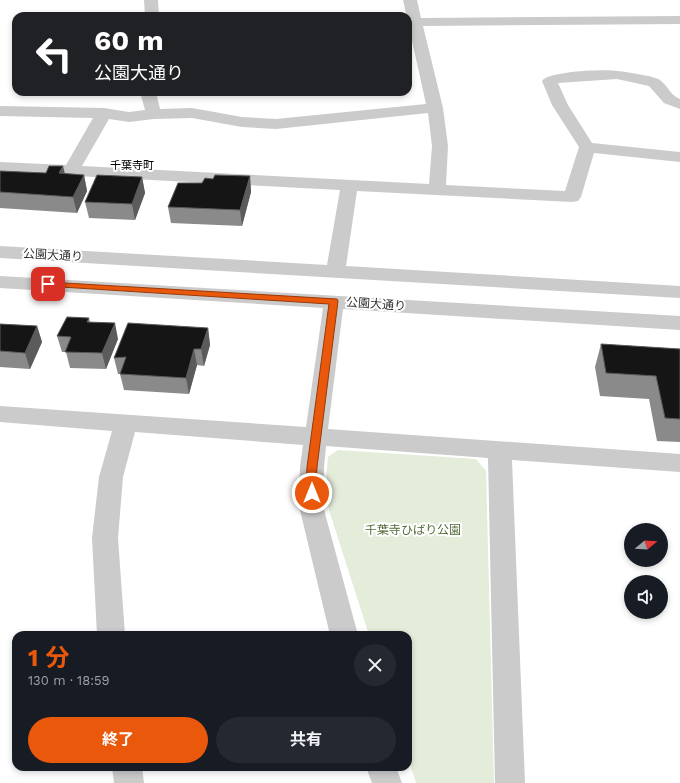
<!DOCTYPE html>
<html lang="ja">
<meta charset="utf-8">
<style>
:root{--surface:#171b24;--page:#242831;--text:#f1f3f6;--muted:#9ea1a6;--accent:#ea580c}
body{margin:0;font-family:"Work Sans","Noto Sans JP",sans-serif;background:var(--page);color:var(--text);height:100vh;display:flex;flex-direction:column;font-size:15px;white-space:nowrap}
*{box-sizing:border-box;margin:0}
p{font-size:13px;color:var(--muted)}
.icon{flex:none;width:22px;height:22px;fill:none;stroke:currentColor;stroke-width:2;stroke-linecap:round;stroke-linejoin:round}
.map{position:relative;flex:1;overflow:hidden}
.sheet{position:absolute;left:12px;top:631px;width:400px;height:140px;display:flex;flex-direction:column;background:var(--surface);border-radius:12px;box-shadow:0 2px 6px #0003}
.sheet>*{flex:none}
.top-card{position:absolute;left:12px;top:12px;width:400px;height:84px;border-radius:12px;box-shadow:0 2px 6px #0003;background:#202124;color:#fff;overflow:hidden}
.needle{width:26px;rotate:72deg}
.fabs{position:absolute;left:624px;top:523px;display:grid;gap:8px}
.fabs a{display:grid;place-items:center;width:44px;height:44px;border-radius:50%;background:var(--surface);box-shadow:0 2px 6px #0003;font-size:20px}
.pin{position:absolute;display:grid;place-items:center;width:34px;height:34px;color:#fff;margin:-17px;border-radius:8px;box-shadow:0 2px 6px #0006}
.me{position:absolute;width:44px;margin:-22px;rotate:0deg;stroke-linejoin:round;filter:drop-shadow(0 0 3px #0008)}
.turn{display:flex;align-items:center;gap:14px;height:84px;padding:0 16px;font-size:18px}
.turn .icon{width:52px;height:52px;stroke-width:2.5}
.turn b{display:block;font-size:28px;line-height:34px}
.round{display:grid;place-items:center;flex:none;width:42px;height:42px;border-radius:21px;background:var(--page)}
.headline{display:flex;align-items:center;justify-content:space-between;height:68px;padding:0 16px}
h1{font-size:24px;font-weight:700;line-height:30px;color:var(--accent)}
.primary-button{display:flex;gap:8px;margin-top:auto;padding:8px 16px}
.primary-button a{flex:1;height:46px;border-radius:24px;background:var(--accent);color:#fff;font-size:16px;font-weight:700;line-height:46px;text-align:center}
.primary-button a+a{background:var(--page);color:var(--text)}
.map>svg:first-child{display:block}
</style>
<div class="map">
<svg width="680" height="783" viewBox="0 0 680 783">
<rect width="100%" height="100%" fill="#fff"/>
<path fill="#e4ecda" d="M 338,450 L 476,459 L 486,471 L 494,783 L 416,783 L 408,758 L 408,635 L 369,635 L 329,510 L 326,481 L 328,457 Z"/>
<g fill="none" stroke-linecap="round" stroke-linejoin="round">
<g fill="#cbcbcb" fill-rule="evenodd">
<path d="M 144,0 L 158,0 L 159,16 L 145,16 Z"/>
<path d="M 403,0 L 417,0 L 421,18 L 680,16 L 680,24 L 423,26 L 443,108 L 448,146 L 446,185 L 565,191 L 579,147 L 552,105 L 542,81 C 549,71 605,69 618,71 C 626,72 654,76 660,80 C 668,86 670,95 680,99 L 680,109 L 664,103 L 649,86 L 617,79 L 558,83 L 568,105 L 592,143 L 680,152 L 680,162 L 594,153 L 581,197 L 578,201 L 572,202 L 357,191 L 346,266 L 680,286 L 680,298 L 0,258 L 0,246 L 327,265 L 340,190 L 0,172 L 0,162 L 66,165 L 93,118 L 0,116 L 0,106 L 104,108 L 129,112 L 145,110 L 140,92 L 156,92 L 160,109 L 192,108 L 242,117 L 276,119 L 426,104 ZM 428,113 L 432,146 L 429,184 L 82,166 L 109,119 L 129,122 L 154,119 L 192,118 L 242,127 L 276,129 Z"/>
<path d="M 0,276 L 680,316 L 680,330 L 343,309 L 328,429 L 680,454 L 680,472 L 512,460 L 525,783 L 495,783 L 488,458 L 326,446 L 324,467 L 323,506 L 358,635 L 330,635 L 299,506 L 300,467 L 303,445 L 135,432 L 123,477 L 118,538 L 125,635 L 97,635 L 92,538 L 99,477 L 112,431 L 0,422 L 0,406 L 306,427 L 323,308 L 0,288 Z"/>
<path d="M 112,767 L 142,767 L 144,783 L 114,783 Z"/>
<path d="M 366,767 L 396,767 L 402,783 L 372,783 Z"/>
</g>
</g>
<g fill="#8a8a8a">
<path d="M 0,171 L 84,175 L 87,191 L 77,213 L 0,208 Z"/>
<path d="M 250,176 L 251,192 L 242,226 L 171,223 L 168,207 L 202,183 L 213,179 Z"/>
<path d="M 142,177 L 145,193 L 135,220 L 89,218 L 85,202 Z"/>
<path d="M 89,318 L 90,322 L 118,339 L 106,369 L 70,368 L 66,352 L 62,352 L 57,336 Z"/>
<path d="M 0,324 L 37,326 L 42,342 L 30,369 L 0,367 Z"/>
<path d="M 208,328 L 210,345 L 204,366 L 197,365 L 189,394 L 124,390 L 120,374 L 118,374 L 114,358 Z"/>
<path d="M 601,344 L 680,349 L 680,442 L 657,441 L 649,399 L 600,396 L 595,367 Z"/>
</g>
<g fill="#5b5b5b">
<path d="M 63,166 L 67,182 L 59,173 Z"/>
<path d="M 84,175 L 87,191 L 77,213 L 73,197 Z"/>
<path d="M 250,176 L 251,192 L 242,226 L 240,210 Z"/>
<path d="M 142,177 L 145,193 L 135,220 L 132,204 Z"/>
<path d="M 115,323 L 118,339 L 106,369 L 102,353 Z"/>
<path d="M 37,326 L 42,342 L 30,369 L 25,353 Z"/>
<path d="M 208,328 L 210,345 L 204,366 L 201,349 Z"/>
<path d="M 194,349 L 197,365 L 189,394 L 186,378 Z"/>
</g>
<g fill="#151515" stroke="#5b5b5b">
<path d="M 49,166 L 63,166 L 59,173 L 84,175 L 73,197 L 0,192 L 0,171 L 46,173 Z"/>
<path d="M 97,175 L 142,177 L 132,204 L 85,202 Z"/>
<path d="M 215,175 L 250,176 L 240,210 L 168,207 L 178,183 L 202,183 L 205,178 L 213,179 Z"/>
<path d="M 67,317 L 89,318 L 87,322 L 115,323 L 102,353 L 65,352 L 71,337 L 57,336 Z"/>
<path d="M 128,323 L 208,328 L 201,349 L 194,349 L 186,378 L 120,374 L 126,357 L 114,358 Z"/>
<path d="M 0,324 L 37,326 L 25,353 L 0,351 Z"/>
<path d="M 601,344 L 680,349 L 680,419 L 665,418 L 656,376 L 606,373 Z"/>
</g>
<path fill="#ea580c" stroke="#983908" d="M 48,282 L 337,299 L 338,301 L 317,467 L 315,496 L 308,496 L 306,493 L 307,467 L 329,304 L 45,286 L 44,284 Z"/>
<g text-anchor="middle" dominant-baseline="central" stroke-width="4" stroke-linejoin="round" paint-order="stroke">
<g font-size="11" fill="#000" stroke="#fff">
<text x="132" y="165">千葉寺町</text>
</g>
<g font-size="12" fill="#2e2e2e" stroke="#fff">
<text transform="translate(53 255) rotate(3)">公園大通り</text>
<text transform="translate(376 304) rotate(4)">公園大通り</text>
</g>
<g font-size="12" fill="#516c38" stroke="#fff">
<text x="413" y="530">千葉寺ひばり公園</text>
</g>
</g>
</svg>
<div class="fabs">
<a><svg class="needle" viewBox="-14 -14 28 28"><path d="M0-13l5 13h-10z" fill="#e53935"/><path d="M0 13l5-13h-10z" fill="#9ea1a6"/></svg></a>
<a><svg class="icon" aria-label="sound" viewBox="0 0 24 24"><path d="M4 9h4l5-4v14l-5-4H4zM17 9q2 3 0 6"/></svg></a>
</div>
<div class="pin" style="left:48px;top:284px;background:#d93025"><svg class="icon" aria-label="arrive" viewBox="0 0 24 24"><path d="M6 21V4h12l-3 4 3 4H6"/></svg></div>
<svg class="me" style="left:312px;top:493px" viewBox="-20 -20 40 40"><circle r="17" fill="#ea580c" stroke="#fff" stroke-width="3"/><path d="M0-11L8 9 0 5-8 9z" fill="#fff"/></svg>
<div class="top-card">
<div class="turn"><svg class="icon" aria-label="left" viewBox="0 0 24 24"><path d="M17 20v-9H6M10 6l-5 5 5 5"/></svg><div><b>60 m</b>公園大通り</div></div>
</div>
<section class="sheet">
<div class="headline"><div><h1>1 分</h1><p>130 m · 18:59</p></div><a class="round"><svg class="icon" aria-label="close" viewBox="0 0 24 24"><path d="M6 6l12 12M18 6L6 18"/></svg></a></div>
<div class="primary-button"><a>終了</a><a>共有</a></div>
</section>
</div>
